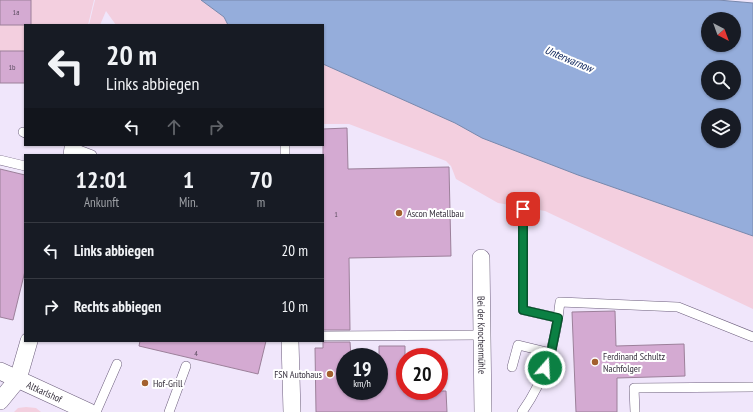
<!DOCTYPE html>
<html lang="de">
<meta charset="utf-8">
<style>
:root{--surface:#171b24;--page:#242831;--text:#f1f3f6;--muted:#9ea1a6;--line:#363941}
body{margin:0;font-family:"PT Sans Narrow",sans-serif;background:var(--page);color:var(--text);height:100vh;display:flex;flex-direction:column;font-size:15px;white-space:nowrap}
*{box-sizing:border-box;margin:0}
p{font-size:13px;color:var(--muted)}
.icon{flex:none;width:22px;height:22px;fill:none;stroke:currentColor;stroke-width:2;stroke-linecap:round;stroke-linejoin:round}
.map{position:relative;flex:1;overflow:hidden}
.sheet{position:absolute;left:24px;top:154px;width:300px;height:188px;display:flex;flex-direction:column;background:var(--surface);border-radius:0px;box-shadow:0 1px 3px #0004}
.sheet>*{flex:none}
.banner{position:absolute;left:24px;top:24px;width:300px;height:122px;border-radius:0px;box-shadow:0 1px 3px #0004;background:#171b24;color:var(--text);overflow:hidden}
.needle{width:26px;rotate:139deg}
.fabs{position:absolute;left:701px;top:12px;display:grid;gap:8px}
.fabs a{display:grid;place-items:center;width:40px;height:40px;border-radius:50%;background:var(--surface);box-shadow:0 1px 3px #0004;font-size:20px}
.speed{position:absolute;left:336px;top:348px;display:flex;gap:8px;font-size:20px;font-weight:700;text-align:center}
.speed>*{display:grid;place-content:center;width:52px;height:52px;border-radius:50%;background:var(--surface);box-shadow:0 1px 3px #0004;line-height:1}
.speed small{font-size:10px;font-weight:400}
.speed .limit{border:6px solid #d22;background:#fff;color:#111}
.pin{position:absolute;display:grid;place-items:center;width:34px;height:34px;color:#fff;margin:-17px;border-radius:8px;box-shadow:0 2px 6px #0006}
.me{position:absolute;width:44px;margin:-22px;rotate:19deg;stroke-linejoin:round;filter:drop-shadow(0 0 3px #0008)}
.turn{display:flex;align-items:center;gap:14px;height:84px;padding:0 16px;font-size:18px}
.turn .icon{width:52px;height:52px;stroke-width:2.5}
.turn b{display:block;font-size:28px;line-height:34px}
.lanes{display:flex;align-items:center;height:38px;padding:0 16px;background:#0003;justify-content:center;gap:20px;direction:ltr}
.lanes .off{opacity:.35}
.eta{display:flex;justify-content:space-evenly;align-items:center;height:68px;text-align:center}
.eta b{font-size:24px;font-weight:700;line-height:28px}
ul{padding:0;list-style:none}
li{display:flex;align-items:center;gap:12px;height:56px;padding:0 16px;border-top:1px solid var(--line)}
li div{flex:1}
li b{display:block;font-size:15px}
li em{font-style:normal}
.map>svg:first-child{display:block}
</style>
<div class="map">
<svg width="753" height="412" viewBox="0 0 753 412">
<rect width="100%" height="100%" fill="#f0e6fb"/>
<g fill="#f3cfdf">
<path d="M 0,0 L 94,0 L 88,25 L 25,25 L 25,51 L 0,51 Z"/>
<path d="M 95,0 L 201,0 L 224,17 L 228,25 L 116,25 L 106,11 L 100,25 L 89,25 Z"/>
<path d="M 323,64 L 455,123 L 482,138 L 578,175 L 753,236 L 753,309 L 545,211 L 498,203 L 456,179 L 451,166 L 446,161 L 349,124 L 323,124 Z"/>
<path d="M 26,407 L 36,408 L 41,412 L 14,412 L 18,408 Z"/>
</g>
<path fill="#95addb" stroke="#7888ac" fill-rule="evenodd" d="M 201,0 L 718,0 L 753,3 L 753,236 L 578,175 L 482,138 L 455,123 L 323,64 L 323,25 L 228,25 L 224,17 ZM 708,19 L 734,19 L 734,45 L 708,45 ZM 708,67 L 734,67 L 734,93 L 708,93 ZM 708,115 L 734,115 L 734,141 L 708,141 Z"/>
<g fill="#d4aad2" stroke="#9c809a">
<rect x="0" y="0" width="31" height="25"/>
<rect x="0" y="51" width="25" height="32"/>
<path d="M 347,128 L 348,169 L 449,167 L 451,256 L 349,258 L 350,330 L 323,330 L 323,129 Z"/>
<path d="M 0,169 L 25,175 L 25,271 L 13,320 L 0,317 Z"/>
<path d="M 615,311 L 616,346 L 684,344 L 685,376 L 617,378 L 617,412 L 576,412 L 572,312 Z"/>
<path d="M 140,341 L 266,341 L 258,374 L 139,346 Z"/>
<path d="M 323,342 L 350,342 L 351,357 L 345,357 L 345,391 L 379,391 L 379,346 L 405,346 L 405,391 L 446,391 L 447,412 L 316,412 L 315,348 L 323,348 Z"/>
</g>
<g fill="none" stroke-linecap="round" stroke-linejoin="round">
<g stroke="#6d5f7d" stroke-width="10">
<g id="lane">
<path d="M 23,132 L 25,133"/>
<path d="M 285,145 L 285,155"/>
<path d="M 71,147 L 92,155"/>
<path d="M 0,160 L 25,166"/>
<path d="M 523,209 L 523,310 L 558,318"/>
<path d="M 323,336 L 481,335"/>
<path d="M 512,367 L 518,345 L 551,353"/>
<path d="M 96,412 L 117,364"/>
<path d="M 169,412 L 186,366"/>
<path d="M 522,412 C 545,380 556,341 560,302 L 678,307 L 753,337"/>
<path d="M 635,412 L 634,388 L 753,387"/>
</g>
</g>
<g stroke="#6d5f7d" stroke-width="18">
<g id="street">
<path d="M 72,155 L 73,148"/>
<path id="s1" d="M 481,258 L 483,412"/>
<path d="M 290,341 L 292,412"/>
<path id="s2" d="M 0,371 L 89,412"/>
<path d="M 0,401 L 18,379 L 29,341"/>
</g>
</g>
<use href="#lane" stroke="#fff" stroke-width="9"/>
<use href="#street" stroke="#fff" stroke-width="17"/>
</g>
<g fill="none" stroke-linecap="round" stroke-linejoin="round">
<g stroke="#07532c" stroke-width="10">
<path id="route" d="M 523,209 L 523,310 L 558,318 L 551,353 L 545,368"/>
</g>
<use href="#route" stroke="#0b8043" stroke-width="7"/>
</g>
<g fill="#a3602f" stroke="#fff" stroke-width="1.5">
<circle cx="399" cy="213" r="4"/>
<circle cx="595" cy="362" r="4"/>
<circle cx="330" cy="374" r="4"/>
<circle cx="145" cy="383" r="4"/>
</g>
<g text-anchor="middle" dominant-baseline="central" stroke-width="4" stroke-linejoin="round" paint-order="stroke">
<g font-size="8" fill="#5e4e62">
<text x="16" y="12">1a</text>
<text x="12" y="67">1b</text>
<text x="336" y="214">1</text>
<text x="196" y="353">4</text>
</g>
<g font-size="10" fill="#36303d" stroke="#fff" text-anchor="start">
<text x="407" y="213">Ascon Metallbau</text>
<text x="603" y="356">Ferdinand Schultz<tspan x="603" dy="12">Nachfolger</tspan></text>
<text x="322" y="374" text-anchor="end">FSN Autohaus</text>
<text x="153" y="383">Hof-Grill</text>
</g>
<g font-size="10" fill="#36303d" stroke="#fff">
<text stroke="none"><textPath href="#s1" startOffset="77">Bei der Knochenmühle</textPath></text>
<text stroke="none"><textPath href="#s2" startOffset="49">Altkarlshof</textPath></text>
</g>
<g font-size="11" font-style="italic" fill="#0d245b" stroke="#fff">
<text transform="translate(569 59) rotate(23)">Unterwarnow</text>
</g>
</g>
</svg>
<div class="fabs">
<a><svg class="needle" viewBox="-14 -14 28 28"><path d="M0-13l5 13h-10z" fill="#e53935"/><path d="M0 13l5-13h-10z" fill="#9ea1a6"/></svg></a>
<a><svg class="icon" aria-label="search" viewBox="0 0 24 24"><circle cx="10" cy="10" r="6"/><path d="M15 15l6 6"/></svg></a>
<a><svg class="icon" aria-label="layers" viewBox="0 0 24 24"><path d="M12 4l9 5-9 5-9-5zM3 14l9 5 9-5"/></svg></a>
</div>
<div class="speed"><div>19<small>km/h</small></div><div class="limit">20</div></div>
<div class="pin" style="left:523px;top:209px;background:#d93025"><svg class="icon" aria-label="arrive" viewBox="0 0 24 24"><path d="M6 21V4h12l-3 4 3 4H6"/></svg></div>
<svg class="me" style="left:545px;top:368px" viewBox="-20 -20 40 40"><circle r="17" fill="#0b8043" stroke="#fff" stroke-width="3"/><path d="M0-11L8 9 0 5-8 9z" fill="#fff"/></svg>
<div class="banner">
<div class="turn"><svg class="icon" aria-label="left" viewBox="0 0 24 24"><path d="M17 20v-9H6M10 6l-5 5 5 5"/></svg><div><b>20 m</b>Links abbiegen</div></div>
<div class="lanes"><svg class="icon" aria-label="left" viewBox="0 0 24 24"><path d="M17 20v-9H6M10 6l-5 5 5 5"/></svg><svg class="icon off" aria-label="ahead" viewBox="0 0 24 24"><path d="M12 20V5M6 11l6-6 6 6"/></svg><svg class="icon off" aria-label="right" viewBox="0 0 24 24"><path d="M7 20v-9h11M14 6l5 5-5 5"/></svg></div>
</div>
<section class="sheet">
<div class="eta">
<div><b>12:01</b><p>Ankunft</p></div>
<div><b>1</b><p>Min.</p></div>
<div><b>70</b><p>m</p></div>
</div>
<ul>
<li><svg class="icon" aria-label="left" viewBox="0 0 24 24"><path d="M17 20v-9H6M10 6l-5 5 5 5"/></svg><div><b>Links abbiegen</b></div><em>20 m</em></li>
<li><svg class="icon" aria-label="right" viewBox="0 0 24 24"><path d="M7 20v-9h11M14 6l5 5-5 5"/></svg><div><b>Rechts abbiegen</b></div><em>10 m</em></li>
</ul>
</section>
</div>
